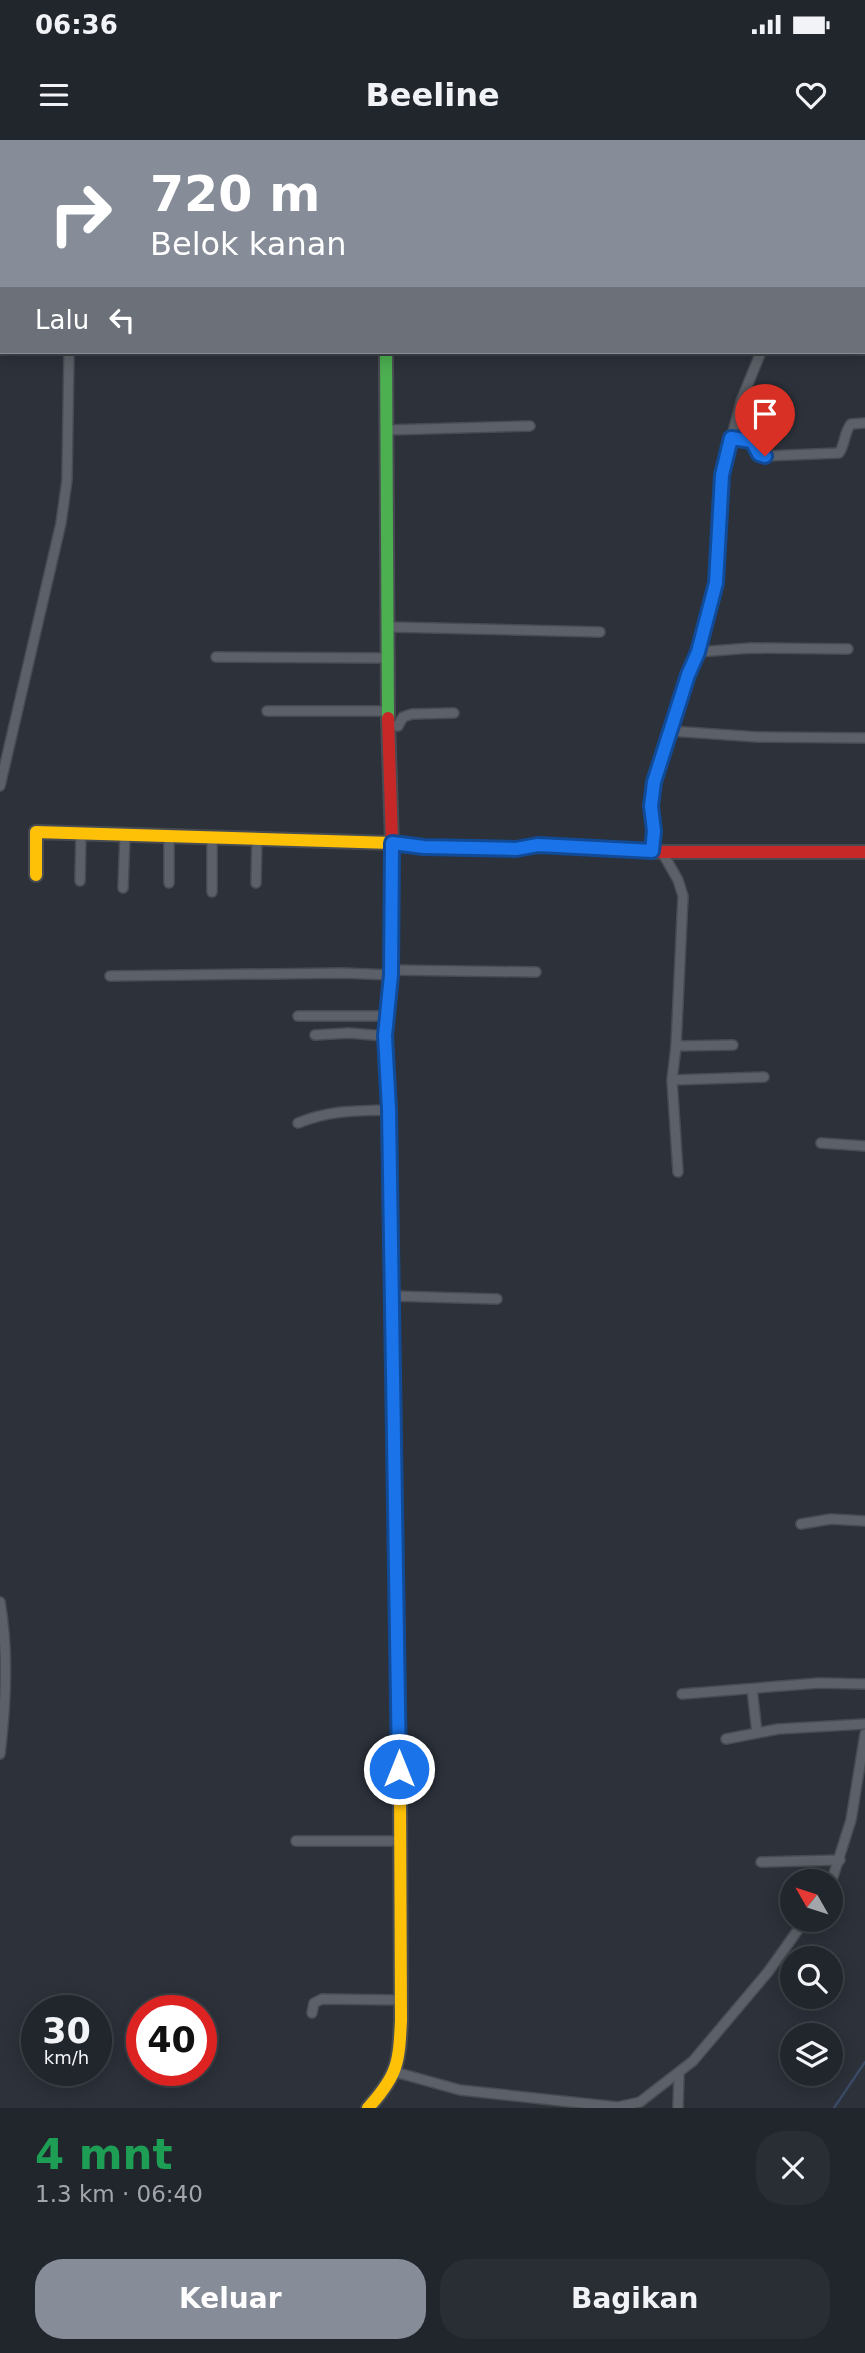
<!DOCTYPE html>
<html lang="id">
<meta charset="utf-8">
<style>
:root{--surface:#21252c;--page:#292d34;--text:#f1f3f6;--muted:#a2a5a9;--line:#3e4248;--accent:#868d98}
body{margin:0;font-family:"DejaVu Sans",sans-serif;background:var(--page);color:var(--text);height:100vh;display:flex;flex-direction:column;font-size:26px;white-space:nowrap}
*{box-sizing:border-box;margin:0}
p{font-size:23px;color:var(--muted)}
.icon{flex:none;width:38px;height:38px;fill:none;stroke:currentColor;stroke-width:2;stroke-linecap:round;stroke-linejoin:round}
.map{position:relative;height:1968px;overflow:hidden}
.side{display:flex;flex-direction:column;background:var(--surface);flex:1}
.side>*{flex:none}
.top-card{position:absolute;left:0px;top:0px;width:866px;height:214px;box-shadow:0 4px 18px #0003,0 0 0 2px var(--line);background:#868d98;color:#fff;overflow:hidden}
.needle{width:46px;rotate:309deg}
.controls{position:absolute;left:780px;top:1729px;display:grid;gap:14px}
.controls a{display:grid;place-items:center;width:63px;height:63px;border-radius:50%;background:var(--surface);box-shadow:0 4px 18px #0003,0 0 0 2px var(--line);font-size:35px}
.speed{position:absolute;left:21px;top:1855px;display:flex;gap:14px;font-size:35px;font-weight:700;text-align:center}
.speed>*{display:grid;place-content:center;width:91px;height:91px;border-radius:50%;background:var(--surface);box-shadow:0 4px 18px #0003,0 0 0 2px var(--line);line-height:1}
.speed small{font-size:18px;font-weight:400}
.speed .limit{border:10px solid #d22;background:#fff;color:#111}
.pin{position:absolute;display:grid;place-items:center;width:60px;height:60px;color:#fff;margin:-72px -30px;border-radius:50% 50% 50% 0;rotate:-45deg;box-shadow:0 0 7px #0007}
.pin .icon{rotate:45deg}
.me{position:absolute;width:77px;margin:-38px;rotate:0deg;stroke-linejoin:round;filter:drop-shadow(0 0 5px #0008)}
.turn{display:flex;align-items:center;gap:24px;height:147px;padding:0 35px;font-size:32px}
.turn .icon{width:91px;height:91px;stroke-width:2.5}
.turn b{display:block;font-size:49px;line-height:60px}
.then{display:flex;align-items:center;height:66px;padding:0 35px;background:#0003;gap:14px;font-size:26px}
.round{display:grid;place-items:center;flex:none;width:74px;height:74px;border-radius:28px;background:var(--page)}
.summary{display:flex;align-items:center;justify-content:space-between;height:119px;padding:0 35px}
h1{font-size:42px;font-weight:800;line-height:52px;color:#1e9e55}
.action{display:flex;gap:14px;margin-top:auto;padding:14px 35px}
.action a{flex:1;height:80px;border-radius:28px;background:var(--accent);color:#fff;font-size:28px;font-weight:800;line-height:80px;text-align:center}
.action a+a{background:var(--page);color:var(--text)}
.status{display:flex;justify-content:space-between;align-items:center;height:49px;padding:0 35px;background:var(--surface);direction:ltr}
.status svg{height:19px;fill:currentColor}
header{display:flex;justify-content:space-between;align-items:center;height:91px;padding:0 35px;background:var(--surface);font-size:32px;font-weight:800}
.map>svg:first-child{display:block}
</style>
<div class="status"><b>06:36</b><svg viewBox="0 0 49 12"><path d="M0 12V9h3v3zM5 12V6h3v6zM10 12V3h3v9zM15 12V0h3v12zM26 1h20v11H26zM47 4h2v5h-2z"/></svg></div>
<header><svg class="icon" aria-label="menu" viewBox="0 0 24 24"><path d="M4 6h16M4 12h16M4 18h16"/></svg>Beeline<svg class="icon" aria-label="heart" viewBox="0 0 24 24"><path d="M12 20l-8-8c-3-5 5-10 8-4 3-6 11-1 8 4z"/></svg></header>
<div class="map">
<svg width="865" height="1968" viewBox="0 0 865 1968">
<rect width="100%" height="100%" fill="#2c313a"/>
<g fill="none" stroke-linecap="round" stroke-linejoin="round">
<path stroke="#3b4a64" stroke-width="2.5" d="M 834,1968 L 865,1922"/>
<g stroke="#484c52" stroke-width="12">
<g id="street">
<path d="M 220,0 L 221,2"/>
<path d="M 834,0 L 834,2"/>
<path d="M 864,51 L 865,51"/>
<path d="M 864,68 L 865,68"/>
<path d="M 0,105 L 2,105"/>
<path d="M 864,136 L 865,136"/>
<path d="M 387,290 L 530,286"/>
<path d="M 731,298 L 752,301 L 759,314 L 765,316 L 839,313 C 845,305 844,292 851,284 L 865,283"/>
<path d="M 389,487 L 600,492"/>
<path d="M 698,512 L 751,508 L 848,509"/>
<path d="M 216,517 L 389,518"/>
<path d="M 267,571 L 388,571"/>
<path d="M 389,585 L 398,586 L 403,577 L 412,574 L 454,573"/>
<path d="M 671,591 L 757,597 L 865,598"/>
<path d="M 0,646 L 61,383 L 67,340 L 69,212"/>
<path d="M 169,695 L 169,743"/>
<path d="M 652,711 L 654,691 L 651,666 L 654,642 L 688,535 L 698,512 L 712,459 L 717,429 L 722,335 L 741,261 L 761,212"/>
<path d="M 662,712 L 678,740 L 683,756 L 676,906 L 672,940 L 678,1032"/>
<path d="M 80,741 L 81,693"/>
<path d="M 256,743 L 257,698"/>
<path d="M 123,748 L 125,694"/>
<path d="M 212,752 L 212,696"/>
<path d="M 391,830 L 536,832"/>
<path d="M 110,836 L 343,833 L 391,835"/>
<path d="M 298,876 L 387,876"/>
<path d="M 315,895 L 349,893 L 385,896"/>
<path d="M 676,906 L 733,905"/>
<path d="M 672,940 L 764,937"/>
<path d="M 298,983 C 331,970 354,971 389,970"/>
<path d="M 821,1003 L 865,1006"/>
<path d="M 392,1156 L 497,1159"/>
<path d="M 801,1384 L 831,1379 L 865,1381"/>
<path d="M 0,1462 C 9,1512 6,1564 0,1614"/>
<path d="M 682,1554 L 819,1543 L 865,1544"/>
<path d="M 757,1593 L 778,1589 L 865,1584"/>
<path d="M 726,1599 L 757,1593 L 752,1549"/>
<path d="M 296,1701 L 399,1701"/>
<path d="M 761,1722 L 840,1720"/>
<path d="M 831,1743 L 851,1680 L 865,1594"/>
<path d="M 312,1873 L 314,1863 L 322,1859 L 400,1860"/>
<path d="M 395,1932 L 460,1950 L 618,1967 L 640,1962 L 693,1921 L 768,1832 L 805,1780"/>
<path d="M 678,1968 L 679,1932"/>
</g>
</g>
<g stroke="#484c52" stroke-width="16">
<g id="fast">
<path d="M 399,0 L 399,2"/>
<path d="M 386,212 L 388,578"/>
<path d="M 388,960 L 400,1646"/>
</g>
</g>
<g stroke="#484c52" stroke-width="16">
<g id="slow">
<path d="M 36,735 L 36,692 L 392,703 L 424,707 L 491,708"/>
<path d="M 368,1968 C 398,1935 399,1923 401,1880 L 400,1646"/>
</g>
</g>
<g stroke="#484c52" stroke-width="16">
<g id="jam">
<path d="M 388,578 L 392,703 L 391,835 L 385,896 L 388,960"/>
<path d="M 491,708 L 516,709 L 538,705 L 662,712 L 865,712"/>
</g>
</g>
<use href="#street" stroke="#5c6068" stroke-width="9"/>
<use href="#fast" stroke="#4caf50" stroke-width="12"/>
<use href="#slow" stroke="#ffc107" stroke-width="12"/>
<use href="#jam" stroke="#c62828" stroke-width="12"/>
</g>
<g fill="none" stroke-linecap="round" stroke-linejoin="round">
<g stroke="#114b97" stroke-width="18">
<path id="route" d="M 399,1629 L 389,970 L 385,896 L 391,835 L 392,703 L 424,707 L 516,709 L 538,705 L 558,706 L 652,711 L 654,691 L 651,666 L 654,642 L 688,535 L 698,512 L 716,443 L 722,335 L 731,298 L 752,301 L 759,314 L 765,316"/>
</g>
<use href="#route" stroke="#1a73e8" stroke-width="12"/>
</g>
</svg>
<div class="controls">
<a><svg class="needle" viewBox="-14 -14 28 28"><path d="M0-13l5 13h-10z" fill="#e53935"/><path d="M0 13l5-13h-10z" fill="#a2a5a9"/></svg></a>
<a><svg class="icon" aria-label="search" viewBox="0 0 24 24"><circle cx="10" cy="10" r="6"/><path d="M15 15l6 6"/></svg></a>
<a><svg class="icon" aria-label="layers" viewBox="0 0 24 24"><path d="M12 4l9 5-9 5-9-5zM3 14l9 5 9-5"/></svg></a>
</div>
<div class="speed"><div>30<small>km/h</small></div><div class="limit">40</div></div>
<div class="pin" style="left:765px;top:316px;background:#d93025"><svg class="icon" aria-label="arrive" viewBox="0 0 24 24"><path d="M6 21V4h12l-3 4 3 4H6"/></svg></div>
<svg class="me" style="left:399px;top:1629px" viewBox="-20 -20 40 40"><circle r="17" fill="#1a73e8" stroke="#fff" stroke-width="3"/><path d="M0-11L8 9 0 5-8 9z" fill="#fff"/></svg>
<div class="top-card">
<div class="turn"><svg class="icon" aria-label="right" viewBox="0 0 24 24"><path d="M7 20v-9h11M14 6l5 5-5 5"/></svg><div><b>720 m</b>Belok kanan</div></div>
<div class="then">Lalu<svg class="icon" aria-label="left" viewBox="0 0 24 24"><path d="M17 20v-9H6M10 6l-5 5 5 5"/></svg></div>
</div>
</div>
<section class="side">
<div class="summary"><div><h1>4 mnt</h1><p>1.3 km · 06:40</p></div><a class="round"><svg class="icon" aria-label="close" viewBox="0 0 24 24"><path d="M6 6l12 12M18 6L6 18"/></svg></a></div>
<div class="action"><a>Keluar</a><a>Bagikan</a></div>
</section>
